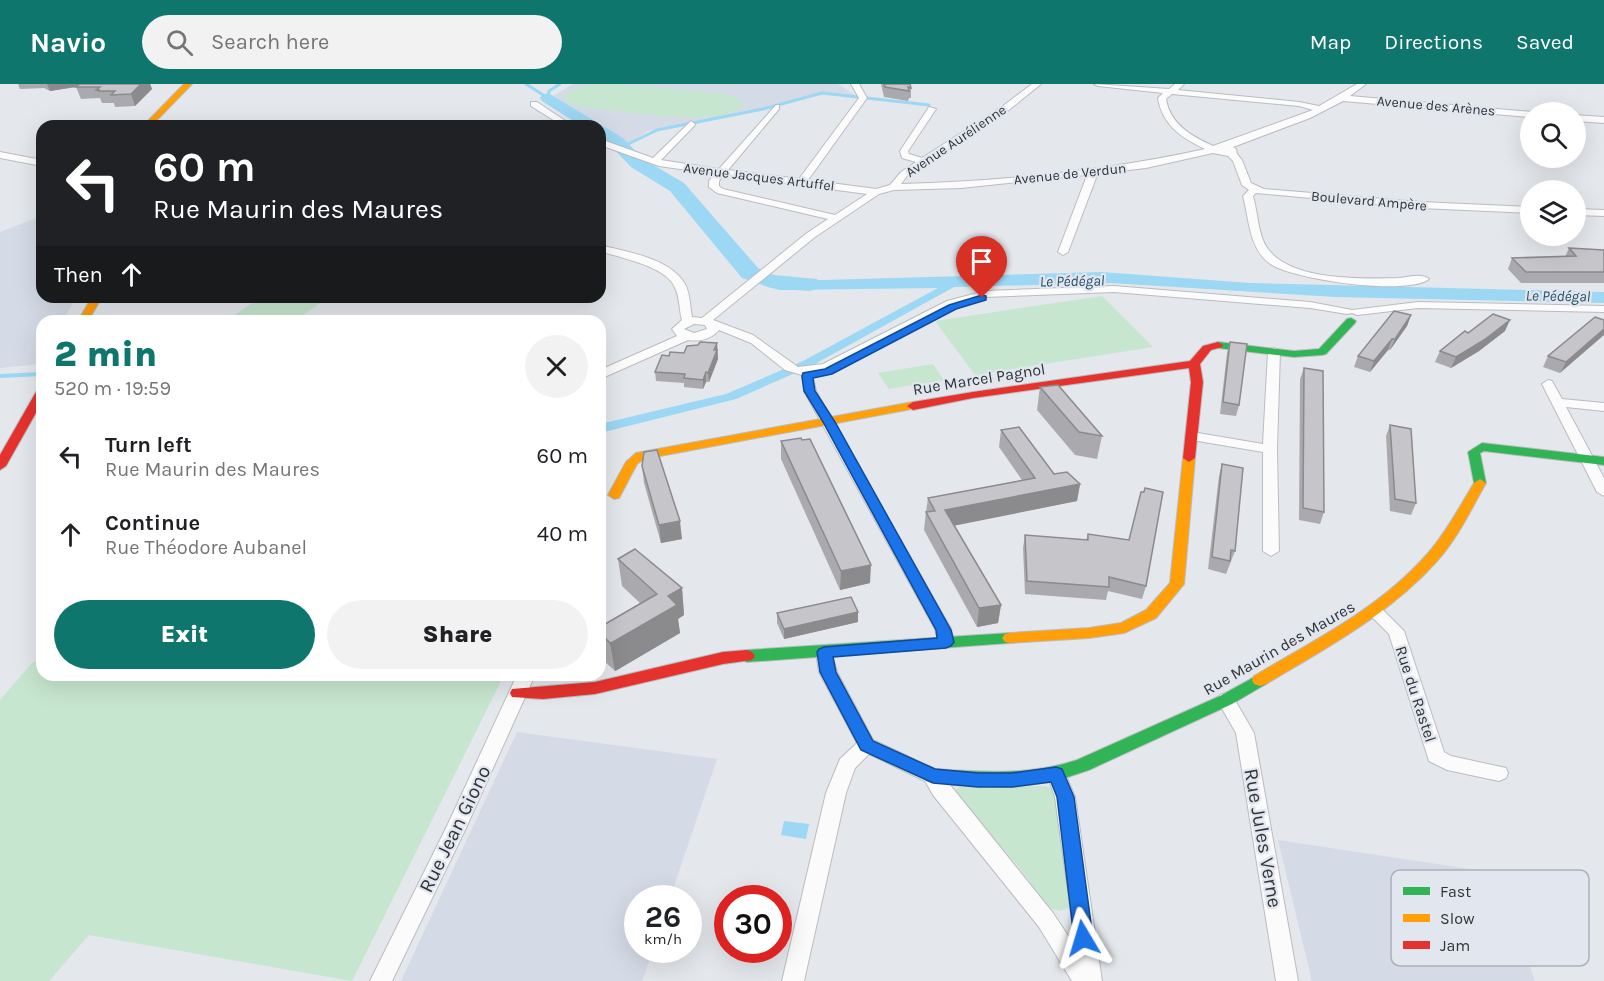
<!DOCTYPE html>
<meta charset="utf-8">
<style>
:root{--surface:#fff;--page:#f2f2f2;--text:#202124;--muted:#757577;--accent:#0f766e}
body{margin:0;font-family:Karla,sans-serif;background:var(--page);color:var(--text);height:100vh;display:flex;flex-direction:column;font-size:22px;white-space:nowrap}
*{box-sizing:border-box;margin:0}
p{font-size:20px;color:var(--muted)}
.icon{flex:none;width:33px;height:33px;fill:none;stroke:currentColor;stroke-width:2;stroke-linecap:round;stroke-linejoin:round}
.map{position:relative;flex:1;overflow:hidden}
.side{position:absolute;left:36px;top:231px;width:570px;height:366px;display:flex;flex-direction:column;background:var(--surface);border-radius:18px;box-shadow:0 6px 24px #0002}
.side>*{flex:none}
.hud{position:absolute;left:36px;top:36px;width:570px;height:183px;border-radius:18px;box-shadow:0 6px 24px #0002;background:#202124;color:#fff;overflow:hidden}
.fabs{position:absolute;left:1520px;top:18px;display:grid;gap:12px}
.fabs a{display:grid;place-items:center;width:66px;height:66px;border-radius:50%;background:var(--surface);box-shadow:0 6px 24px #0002;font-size:30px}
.speed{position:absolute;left:624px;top:801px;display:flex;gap:12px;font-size:30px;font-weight:700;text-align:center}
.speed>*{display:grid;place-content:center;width:78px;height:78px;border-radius:50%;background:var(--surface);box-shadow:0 6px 24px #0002;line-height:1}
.speed small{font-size:15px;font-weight:400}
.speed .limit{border:9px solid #d22;background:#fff;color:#111}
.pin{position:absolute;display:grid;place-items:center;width:51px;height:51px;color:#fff;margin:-62px -26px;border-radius:50% 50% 50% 0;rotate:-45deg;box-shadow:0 0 6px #0007}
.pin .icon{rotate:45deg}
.me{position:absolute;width:66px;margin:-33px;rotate:353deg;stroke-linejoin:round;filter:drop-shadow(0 0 4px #0008)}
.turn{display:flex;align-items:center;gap:21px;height:126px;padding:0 18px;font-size:27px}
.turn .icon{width:78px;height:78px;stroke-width:2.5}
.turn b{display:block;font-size:42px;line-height:51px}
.then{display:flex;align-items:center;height:57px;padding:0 18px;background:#0003;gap:12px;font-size:22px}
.round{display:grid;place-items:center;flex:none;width:63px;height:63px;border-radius:32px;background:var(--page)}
.headline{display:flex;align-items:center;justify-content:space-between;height:102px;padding:0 18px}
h1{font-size:36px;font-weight:800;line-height:45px;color:var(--accent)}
.button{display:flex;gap:12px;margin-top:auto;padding:12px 18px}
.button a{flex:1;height:69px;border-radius:36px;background:var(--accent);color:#fff;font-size:24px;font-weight:800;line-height:69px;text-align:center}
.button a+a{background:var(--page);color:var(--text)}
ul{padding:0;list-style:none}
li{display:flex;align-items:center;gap:18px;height:78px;padding:0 18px}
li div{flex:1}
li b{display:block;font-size:22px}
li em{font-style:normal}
header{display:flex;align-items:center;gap:36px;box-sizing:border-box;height:84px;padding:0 30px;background:var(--accent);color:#fff}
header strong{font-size:28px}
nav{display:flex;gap:33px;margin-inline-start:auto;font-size:21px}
.search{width:420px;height:54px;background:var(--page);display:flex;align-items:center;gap:15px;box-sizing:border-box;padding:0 21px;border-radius:33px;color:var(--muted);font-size:22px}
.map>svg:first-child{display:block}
</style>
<header>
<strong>Navio</strong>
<div class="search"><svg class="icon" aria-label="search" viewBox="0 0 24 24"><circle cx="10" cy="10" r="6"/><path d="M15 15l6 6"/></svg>Search here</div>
<nav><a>Map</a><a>Directions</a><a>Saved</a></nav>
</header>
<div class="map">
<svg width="1604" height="897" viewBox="0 0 1604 897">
<rect width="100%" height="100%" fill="#e4e7ec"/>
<g fill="#d4dbe6">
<path d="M 573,0 L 838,0 L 856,12 L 817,9 L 763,24 L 648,47 L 628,60 L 553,12 Z"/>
<path d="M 42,132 L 42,213 L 76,213 L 63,237 L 42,237 L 42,276 L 40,280 L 0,284 L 0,148 Z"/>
<path d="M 517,648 L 717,675 L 670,814 L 638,814 L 638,866 L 653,866 L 642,897 L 401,897 Z"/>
<path d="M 1278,756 L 1496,789 L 1535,897 L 1312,897 Z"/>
</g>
<g fill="#c7e6cf">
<path d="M 621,0 L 726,10 L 739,15 L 742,22 C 722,45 615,26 583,23 L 568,19 L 563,13 C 576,0 602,0 621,0 Z"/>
<path d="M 1102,212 L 1153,263 L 975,291 L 935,237 Z"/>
<path d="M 261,213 L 326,215 L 295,237 L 244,237 L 230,234 Z"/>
<path d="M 933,280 L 944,296 L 889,305 L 878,289 Z"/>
<path d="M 42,574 L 42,591 L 504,591 L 352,897 L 89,851 L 49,897 L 0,897 L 0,616 L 32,579 Z"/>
<path d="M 1045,702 L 1053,704 L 1060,712 L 1072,806 L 1070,823 L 1061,827 L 1049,824 L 1022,787 L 954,708 L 959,703 Z"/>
</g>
<g fill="#9cd7f3">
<path d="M 1101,188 L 1250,199 L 1604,208 L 1604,219 L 1336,213 L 1111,199 L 954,203 L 813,281 L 736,315 L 600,349 L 600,340 L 726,310 L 803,277 L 938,204 L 779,206 L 762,200 L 771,194 L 787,197 Z"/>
<path d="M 784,737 L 809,740 L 806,755 L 781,751 Z"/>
</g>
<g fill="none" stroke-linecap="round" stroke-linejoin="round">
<g stroke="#9cd7f3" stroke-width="3">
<path d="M 526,0 L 548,14 L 549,7 L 560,0"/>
<path d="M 622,63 L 657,46 L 763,25 L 822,9 L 929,21"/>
</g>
<path stroke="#9cd7f3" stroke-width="4" d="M 0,292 L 42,290"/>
<path fill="#9cd7f3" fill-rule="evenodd" d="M 548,9 L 623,54 L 643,75 L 684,99 L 758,184 L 774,191 L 817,195 L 820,200 L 817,205 L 809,207 L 771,204 L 742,194 L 670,107 L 631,83 L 611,62 L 600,55 L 600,42 L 581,42 L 542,17 L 540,14 L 542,11 Z"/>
<g stroke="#babcc0" stroke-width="2">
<g id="street">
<path d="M 851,0 L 859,0 L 867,14 L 808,96 L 876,105 L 890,101 L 901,88 L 916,78 L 902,74 L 900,67 L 929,23 L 936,25 L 908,67 L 909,70 L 922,74 L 1003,22 L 1032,0 L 1041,0 L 1009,26 L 907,92 L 901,100 C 1002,97 1105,87 1205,65 C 1182,54 1162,41 1158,14 L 1163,9 L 1098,2 L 1094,0 L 1169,5 L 1175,0 L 1184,0 L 1178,6 L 1299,18 L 1319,22 L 1357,0 L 1366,0 L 1350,12 L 1533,28 L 1530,28 L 1530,33 L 1343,17 L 1310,34 L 1233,63 L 1236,65 L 1237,70 L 1242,76 L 1251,99 L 1264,105 L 1420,118 L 1530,123 L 1530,129 L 1420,124 L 1256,109 L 1253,112 C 1258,129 1258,152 1268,165 C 1291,197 1363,195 1399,194 C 1408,193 1422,189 1429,195 C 1409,212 1291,196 1269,179 C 1249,164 1249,134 1243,112 L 1249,106 L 1242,101 L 1233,77 L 1228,72 L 1213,69 L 1146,84 L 1094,90 L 1096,94 L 1068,168 L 1063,171 L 1058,168 L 1086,94 L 1085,91 L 961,104 L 894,106 L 879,110 L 815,153 L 713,236 L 753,251 L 798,283 L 823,280 L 947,217 L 985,207 L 1114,202 L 1310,218 L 1352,226 L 1418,218 L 1604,222 L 1604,228 L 1418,224 L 1357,231 L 1352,229 L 1347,230 L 1310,224 L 1114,208 L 985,213 L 955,221 L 831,286 L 812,290 L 816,307 L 951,545 L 954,558 L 952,562 L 940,562 L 935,545 L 804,307 L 802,291 L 785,286 L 751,259 L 719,246 C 712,255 699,258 688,256 L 600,295 L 600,286 L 677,252 L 672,245 L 682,236 C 679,226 680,214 675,204 C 667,182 620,174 600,167 L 600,161 C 627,168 670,174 685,200 C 690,209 690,222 692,233 L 702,234 L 807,149 L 828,135 L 717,109 L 709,103 L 709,97 L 715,90 L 659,82 L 600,61 L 600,55 L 653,74 L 691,37 L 695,40 L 694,42 L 661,76 L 719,85 L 776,21 L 779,21 L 779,25 L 728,86 L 799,95 L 859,14 ZM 1172,10 L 1299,22 L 1313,26 L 1213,62 C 1191,52 1170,40 1166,15 ZM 724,91 L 867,110 L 835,131 L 723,105 L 719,102 L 719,97 ZM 694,240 L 705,241 L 707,245 L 694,249 L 684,245 Z"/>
<path d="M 531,18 L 537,18 L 573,42 L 563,42 L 531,22 Z"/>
<path d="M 1575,31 L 1604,33 L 1604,39 L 1575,37 Z"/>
<path d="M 0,68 L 42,76 L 42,82 L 0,74 Z"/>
<path d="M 1575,125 L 1604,126 L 1604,132 L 1575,131 Z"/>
<path d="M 1274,264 L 1280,268 L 1277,365 L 1279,467 L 1271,472 L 1263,467 L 1263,368 L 1192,356 L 1185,352 L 1192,348 L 1263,360 L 1268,268 Z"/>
<path d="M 1548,296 L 1552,297 L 1562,315 L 1604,319 L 1604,327 L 1566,323 L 1604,394 L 1604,412 L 1597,408 L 1542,300 Z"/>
<path d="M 1374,521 L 1380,523 L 1404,547 L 1444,668 L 1451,672 L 1506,684 L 1508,689 L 1506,694 L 1499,697 L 1447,686 L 1429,677 L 1389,550 L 1366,527 L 1368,523 Z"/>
<path d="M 824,562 L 830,564 L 837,588 L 873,656 L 939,687 L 1053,829 L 1076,864 L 1055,713 L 1047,690 L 1049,685 L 1056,682 L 1063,685 L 1075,713 L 1102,897 L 1072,897 L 1039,843 L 933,711 L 925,697 L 869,670 L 855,684 L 846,709 L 804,897 L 782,897 L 826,709 L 840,675 L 857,659 L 819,588 L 816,568 L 818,564 Z"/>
<path d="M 517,591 L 535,591 L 466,744 L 392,897 L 370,897 L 447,742 Z"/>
<path d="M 1226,609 L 1232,611 L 1254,649 L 1298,897 L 1276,897 L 1236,649 L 1217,616 L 1220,611 Z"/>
</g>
</g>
<g stroke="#babcc0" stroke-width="2">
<g id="fast">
<path d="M 1351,234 L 1356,237 L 1355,239 L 1326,270 L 1322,271 L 1294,273 L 1218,264 L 1213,261 L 1218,258 L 1294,267 L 1319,265 L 1347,235 Z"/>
<path d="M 1482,359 L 1604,373 L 1604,381 L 1484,367 L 1480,369 L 1486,399 L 1480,403 L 1474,399 L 1468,368 Z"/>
<path d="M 1010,549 L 1015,550 L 1018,554 L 1015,558 L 1010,559 L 747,578 L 742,576 L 739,572 L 742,568 L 747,566 Z"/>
<path d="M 1260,590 L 1266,592 L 1268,596 L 1266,600 L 1232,620 L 1089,686 L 1056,697 L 1012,703 L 932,699 L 926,697 L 924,692 L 926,687 L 932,685 C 983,688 1028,692 1077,676 L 1220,612 Z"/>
</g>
</g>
<g stroke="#babcc0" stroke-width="2">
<g id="slow">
<path d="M 184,0 L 192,0 L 151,42 L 143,42 Z"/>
<path d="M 92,213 L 102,213 L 88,237 L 78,237 Z"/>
<path d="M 913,318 L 917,320 L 919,322 L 917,324 L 644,375 L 637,380 L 619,414 L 614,415 L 608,411 L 626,378 L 636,369 Z"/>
<path d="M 1189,370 L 1195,374 L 1184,500 L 1156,534 L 1124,549 L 1089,554 L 1010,559 L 1005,558 L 1002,554 L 1005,550 L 1010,549 L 1089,544 L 1121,539 L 1146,526 L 1170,499 L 1183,374 Z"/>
<path d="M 1480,395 L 1486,399 C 1471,425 1458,454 1437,477 C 1390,530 1326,564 1266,600 L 1260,602 L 1254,600 L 1252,596 L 1254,592 C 1315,556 1382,523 1429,468 C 1447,447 1460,422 1474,399 Z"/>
</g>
</g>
<g stroke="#babcc0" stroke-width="2">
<g id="jam">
<path d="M 1218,258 L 1223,261 L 1222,263 L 1211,266 L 1200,280 L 1203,298 L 1195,374 L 1189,378 L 1183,374 L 1191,298 L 1189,284 L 973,314 L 913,326 L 907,322 L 913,318 L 973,308 L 1190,277 L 1203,262 Z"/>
<path d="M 42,305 L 42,318 L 6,382 L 0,386 L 0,371 L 36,308 Z"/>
<path d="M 747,566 L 752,568 L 755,572 L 752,576 L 723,580 L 595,610 L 543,615 L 512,613 L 510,609 L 512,605 L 595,598 L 723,568 Z"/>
</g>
</g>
<use href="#street" fill="#fbfbfc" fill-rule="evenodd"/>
<use href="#fast" fill="#30b455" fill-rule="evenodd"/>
<use href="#slow" fill="#ff9f0a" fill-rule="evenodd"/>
<use href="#jam" fill="#e5322d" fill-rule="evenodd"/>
</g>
<g fill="#aaa9ad">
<path d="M 18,0 L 150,0 L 152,5 L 135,22 L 115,23 L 114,19 L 102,19 L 100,14 L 81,15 L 76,3 L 77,3 L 50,7 L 44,4 L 20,5 Z"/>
<path d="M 881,0 L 910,0 L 911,4 L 911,14 L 909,14 L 908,17 L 884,13 Z"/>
<path d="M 1569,164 L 1604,166 L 1604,199 L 1521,199 L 1508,185 L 1512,174 L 1565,173 Z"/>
<path d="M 1411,231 L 1407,242 L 1390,266 L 1388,266 L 1370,288 L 1354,283 L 1358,272 Z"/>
<path d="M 1595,233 L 1560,289 L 1543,283 L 1548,272 Z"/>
<path d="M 1505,247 L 1479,267 L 1451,284 L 1435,278 L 1440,267 L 1468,249 Z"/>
<path d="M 1230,258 L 1239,321 L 1236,332 L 1220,330 L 1227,269 Z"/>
<path d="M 717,259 L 718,275 L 709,298 L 706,298 L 703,305 L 684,303 L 684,299 L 656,297 L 655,288 L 669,272 L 684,269 Z"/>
<path d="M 1304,284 L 1324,428 L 1320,440 L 1299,436 L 1300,295 Z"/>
<path d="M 1040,303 L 1102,352 L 1097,375 L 1075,371 L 1037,326 Z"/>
<path d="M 1390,341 L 1416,419 L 1411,431 L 1390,427 L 1386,352 Z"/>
<path d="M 1001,346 L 1054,390 L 1080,400 L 1077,417 L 954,441 L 1001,521 L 998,539 L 977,543 L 924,446 L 926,428 L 928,414 L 1022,396 L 999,363 Z"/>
<path d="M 781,357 L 870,499 L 840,506 L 781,375 Z"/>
<path d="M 1222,380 L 1235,467 L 1226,490 L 1208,485 L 1219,392 Z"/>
<path d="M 642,382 L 682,455 L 661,459 L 644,399 Z"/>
<path d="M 1088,450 L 1146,502 L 1142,515 L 1108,507 L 1106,516 L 1025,510 L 1023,464 L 1025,451 L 1086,456 Z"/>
<path d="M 618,475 L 682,504 L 684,531 L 678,535 L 680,549 L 617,586 L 615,587 L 601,574 L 600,543 L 640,519 L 622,502 Z"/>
<path d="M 777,529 L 858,538 L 784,555 L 777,539 Z"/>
</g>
<g fill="#8b8a8d">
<path d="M 47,0 L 93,0 L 50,7 Z"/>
<path d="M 141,0 L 150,0 L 152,5 L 135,22 L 131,10 Z"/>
<path d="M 1411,231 L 1407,242 L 1390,266 L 1395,255 Z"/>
<path d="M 1510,236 L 1505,247 L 1479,267 L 1451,284 L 1456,273 Z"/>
<path d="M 1604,245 L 1604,251 L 1560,289 L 1566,278 Z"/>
<path d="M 1392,255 L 1388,266 L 1370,288 L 1374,277 Z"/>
<path d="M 717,259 L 718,275 L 709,298 L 708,289 Z"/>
<path d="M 706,288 L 706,298 L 703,305 L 703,296 Z"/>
<path d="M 1080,400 L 1077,417 L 943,444 L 945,426 Z"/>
<path d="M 680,437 L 682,455 L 661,459 L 659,441 Z"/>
<path d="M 871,481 L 870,499 L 840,506 L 841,487 Z"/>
<path d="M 682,504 L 684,531 L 678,535 L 680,549 L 617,586 L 615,587 L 610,559 L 668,512 Z"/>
<path d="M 1001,521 L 998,539 L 977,543 L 979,524 Z"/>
<path d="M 858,528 L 858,538 L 784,555 L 784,545 Z"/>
</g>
<g fill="#c6c5c9" stroke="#8b8a8d" stroke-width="1.5">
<path d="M 80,0 L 141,0 L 131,10 L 111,11 L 115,7 L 98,7 L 100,6 L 96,6 L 100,3 L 76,3 Z"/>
<path d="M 884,0 L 910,0 L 911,4 L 908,3 L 909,7 L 885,3 Z"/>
<path d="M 1569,164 L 1604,166 L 1604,188 L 1526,188 L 1512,174 L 1576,172 Z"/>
<path d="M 1394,227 L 1411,231 L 1395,255 L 1392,255 L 1374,277 L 1358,272 Z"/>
<path d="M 1493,230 L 1510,236 L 1484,256 L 1456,273 L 1440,267 L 1465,247 L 1468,249 Z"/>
<path d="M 1595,233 L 1604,236 L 1604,245 L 1566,278 L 1548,272 Z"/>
<path d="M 700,258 L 717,259 L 714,266 L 717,266 L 708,289 L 706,288 L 703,296 L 684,294 L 685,290 L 655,288 L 662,271 L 669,272 L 670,268 L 684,269 L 687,262 L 698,261 Z"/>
<path d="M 1230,258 L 1247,260 L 1239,321 L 1223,318 Z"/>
<path d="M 1304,284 L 1323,287 L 1324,428 L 1303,424 Z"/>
<path d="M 1058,301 L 1102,352 L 1079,348 L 1040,303 Z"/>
<path d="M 1390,341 L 1411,345 L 1416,419 L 1395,415 Z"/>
<path d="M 1019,343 L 1054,390 L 1067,388 L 1080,400 L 945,426 L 1001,521 L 979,524 L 926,428 L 935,427 L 928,414 L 1035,394 L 1001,346 Z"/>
<path d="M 801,354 L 802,356 L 810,355 L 871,481 L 841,487 L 781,357 Z"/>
<path d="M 657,366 L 680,437 L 659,441 L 642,382 L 644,368 Z"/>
<path d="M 1222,380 L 1243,384 L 1235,467 L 1231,466 L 1230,477 L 1212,473 Z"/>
<path d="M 1145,404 L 1163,408 L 1146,502 L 1109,493 L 1109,503 L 1027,497 L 1025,451 L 1088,456 L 1088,450 L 1129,456 L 1141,408 L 1144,408 Z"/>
<path d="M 635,465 L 682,504 L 668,512 L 677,521 L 613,558 L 610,559 L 600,549 L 600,543 L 657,510 L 618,475 Z"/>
<path d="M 851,513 L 858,528 L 784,545 L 777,529 Z"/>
</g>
<path fill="#1a73e8" stroke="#114b97" stroke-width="1.5" d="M 982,211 L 986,212 L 986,216 L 956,225 L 832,290 L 813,294 L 815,307 L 835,338 L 951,546 L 954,558 L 951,562 L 946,564 L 833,573 L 836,588 L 873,657 L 935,685 L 978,689 L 1012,689 L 1056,683 L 1062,685 L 1074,713 L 1093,854 L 1090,860 L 1083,863 L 1077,860 L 1074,854 L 1057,713 L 1051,698 L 1012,703 L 978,703 L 933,699 L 861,666 L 820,588 L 817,568 L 819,565 L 824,563 L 937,554 L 936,546 L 823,338 L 804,307 L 802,292 L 803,289 L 825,285 L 949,221 Z"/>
<g text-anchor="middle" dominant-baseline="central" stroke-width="4.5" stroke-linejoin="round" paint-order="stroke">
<g font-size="14" fill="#313336" stroke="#e1e6ef">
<text transform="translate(1436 22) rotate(5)">Avenue des Arènes</text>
<text transform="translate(956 57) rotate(-34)">Avenue Aurélienne</text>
<text transform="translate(1070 90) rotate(-6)">Avenue de Verdun</text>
<text transform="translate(759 93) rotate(7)">Avenue Jacques Artuffel</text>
<text transform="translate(1369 117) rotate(5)">Boulevard Ampère</text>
</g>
<g font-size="15" font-style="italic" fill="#235165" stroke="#e1e6ef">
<text transform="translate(1072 197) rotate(-1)">Le Pédégal</text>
<text transform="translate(1558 212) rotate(1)">Le Pédégal</text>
</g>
<g font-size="16" fill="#313336" stroke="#e1e6ef">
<text transform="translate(979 295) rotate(-9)">Rue Marcel Pagnol</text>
<text transform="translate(1279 564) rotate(-30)">Rue Maurin des Maures</text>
<text transform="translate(1416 610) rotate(72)">Rue du Rastel</text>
</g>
<g font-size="20" fill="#313336" stroke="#e1e6ef">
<text transform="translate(455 745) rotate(-64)">Rue Jean Giono</text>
<text transform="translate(1263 754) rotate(80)">Rue Jules Verne</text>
</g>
</g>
<rect x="1391" y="786" width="198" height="96" rx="9" fill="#e1e6ef" stroke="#acb0b8" stroke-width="1.5"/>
<rect x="1403" y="803" width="27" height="8" fill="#30b455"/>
<rect x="1403" y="830" width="27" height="8" fill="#ff9f0a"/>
<rect x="1403" y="857" width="27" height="8" fill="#e5322d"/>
<g font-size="16" fill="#313336">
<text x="1440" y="813">Fast</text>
<text x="1440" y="840">Slow</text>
<text x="1440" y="867">Jam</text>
</g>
</svg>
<div class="fabs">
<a><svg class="icon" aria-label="search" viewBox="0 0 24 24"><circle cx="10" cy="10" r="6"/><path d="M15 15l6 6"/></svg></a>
<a><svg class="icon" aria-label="layers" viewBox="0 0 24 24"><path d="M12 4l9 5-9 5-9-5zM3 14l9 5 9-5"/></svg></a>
</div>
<div class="speed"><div>26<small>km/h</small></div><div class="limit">30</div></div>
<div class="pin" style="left:982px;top:214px;background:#d93025"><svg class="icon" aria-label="arrive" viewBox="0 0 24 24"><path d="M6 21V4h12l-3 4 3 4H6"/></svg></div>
<svg class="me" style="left:1083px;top:854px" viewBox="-20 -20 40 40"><path d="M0-17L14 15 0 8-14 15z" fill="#1a73e8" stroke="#fff" stroke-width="4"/></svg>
<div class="hud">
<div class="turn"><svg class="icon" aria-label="left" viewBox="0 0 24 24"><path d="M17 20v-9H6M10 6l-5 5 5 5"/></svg><div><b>60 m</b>Rue Maurin des Maures</div></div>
<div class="then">Then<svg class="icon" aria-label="ahead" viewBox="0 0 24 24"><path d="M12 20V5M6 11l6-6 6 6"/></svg></div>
</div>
<section class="side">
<div class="headline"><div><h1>2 min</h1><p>520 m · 19:59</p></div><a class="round"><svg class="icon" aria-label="close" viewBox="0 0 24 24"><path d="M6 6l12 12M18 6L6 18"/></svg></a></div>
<ul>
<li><svg class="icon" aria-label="left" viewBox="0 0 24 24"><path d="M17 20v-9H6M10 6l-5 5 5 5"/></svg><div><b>Turn left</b><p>Rue Maurin des Maures</p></div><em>60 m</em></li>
<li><svg class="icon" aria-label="ahead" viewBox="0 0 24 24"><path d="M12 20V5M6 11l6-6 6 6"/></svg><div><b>Continue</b><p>Rue Théodore Aubanel</p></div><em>40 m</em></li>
</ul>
<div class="button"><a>Exit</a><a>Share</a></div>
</section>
</div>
